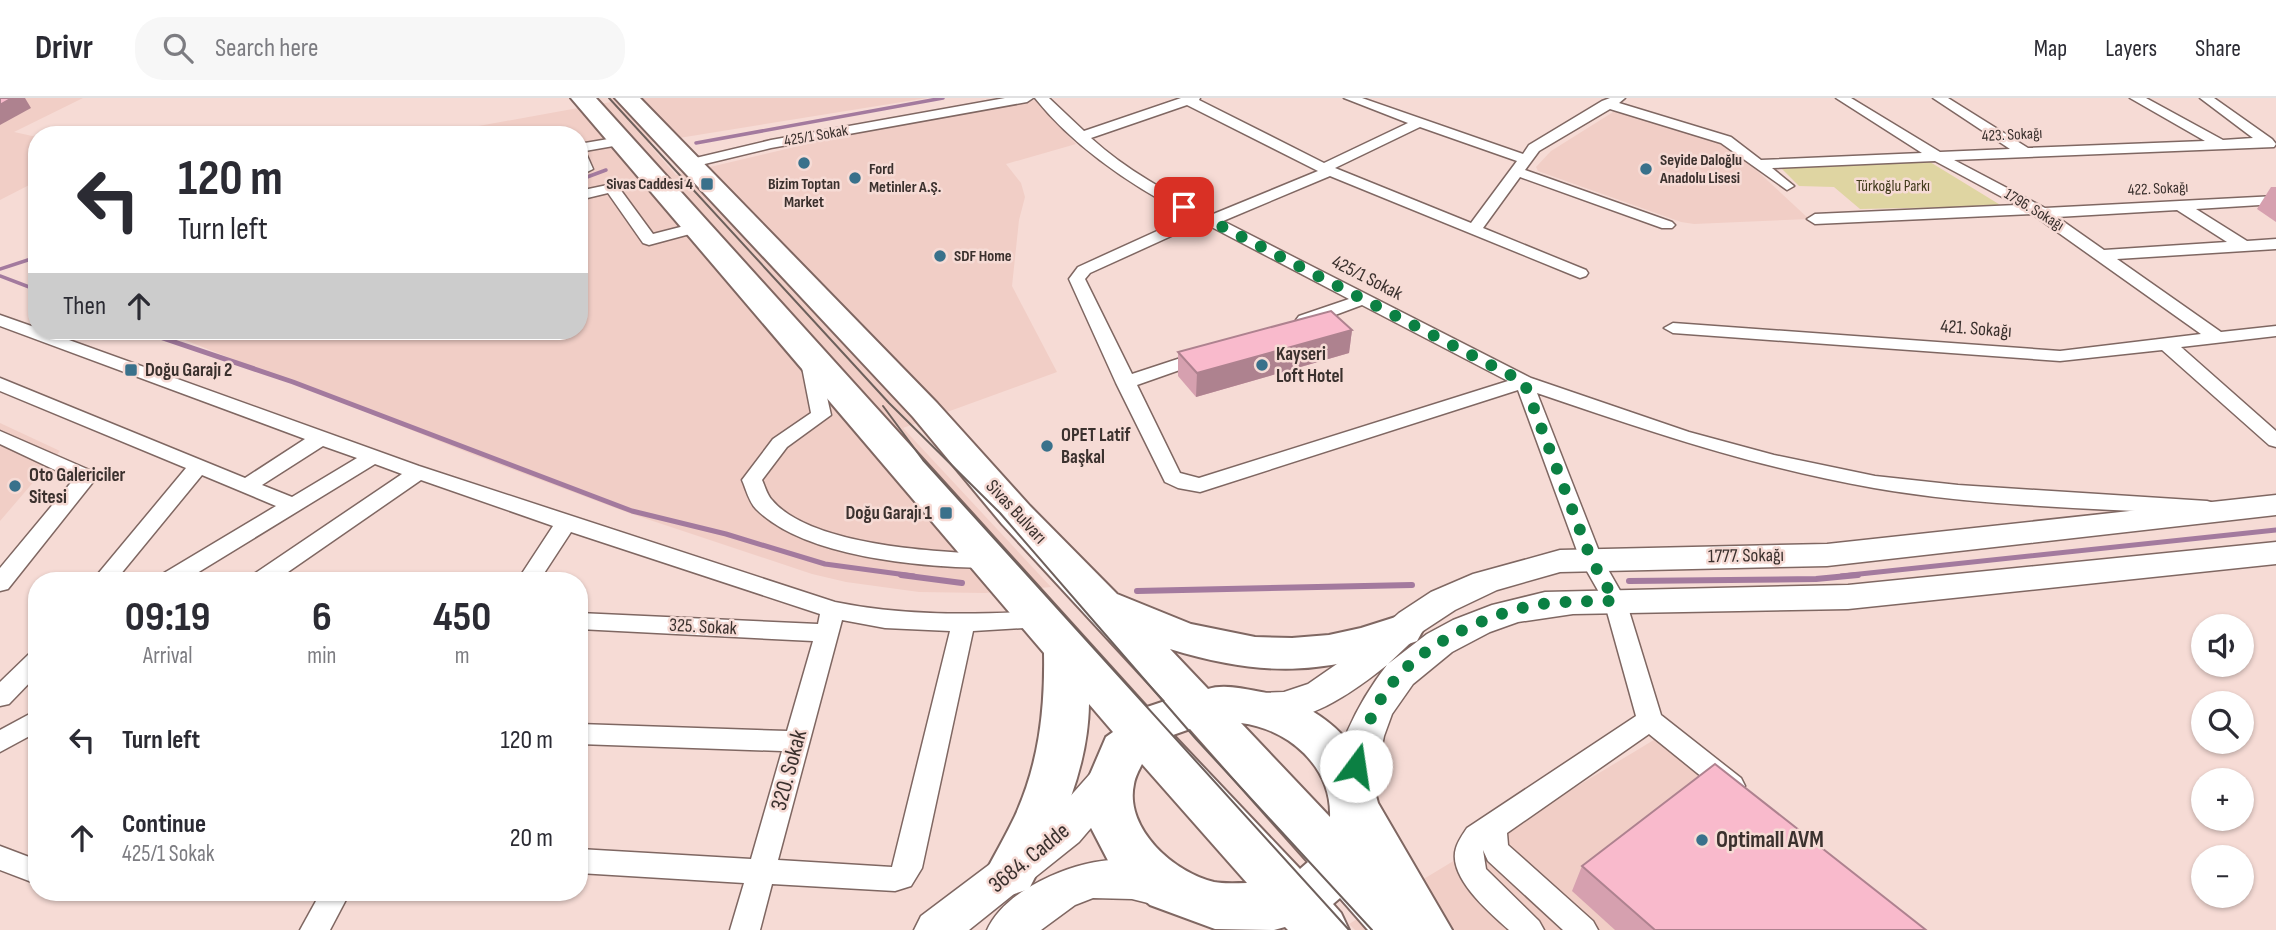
<!DOCTYPE html>
<meta charset="utf-8">
<style>
:root{--surface:#fff;--page:#f7f7f7;--text:#2b2b33;--muted:#7c7c81;--line:#e1e1e2}
body{margin:0;font-family:"Sofia Sans Condensed",sans-serif;background:var(--page);color:var(--text);height:100vh;display:flex;flex-direction:column;font-size:26px;white-space:nowrap}
*{box-sizing:border-box;margin:0}
p{font-size:23px;color:var(--muted)}
.icon{flex:none;width:38px;height:38px;fill:none;stroke:currentColor;stroke-width:2;stroke-linecap:round;stroke-linejoin:round}
.map{position:relative;flex:1;overflow:hidden}
.side{position:absolute;left:28px;top:474px;width:560px;height:329px;display:flex;flex-direction:column;background:var(--surface);border-radius:28px;box-shadow:0 2px 5px #0004}
.side>*{flex:none}
.top-card{position:absolute;left:28px;top:28px;width:560px;height:214px;border-radius:28px;box-shadow:0 2px 5px #0004;background:#fff;color:var(--text);overflow:hidden}
.tools{position:absolute;left:2191px;top:516px;display:grid;gap:14px}
.tools a{display:grid;place-items:center;width:63px;height:63px;border-radius:50%;background:var(--surface);box-shadow:0 2px 5px #0004;font-size:35px}
.pin{position:absolute;display:grid;place-items:center;width:60px;height:60px;color:#fff;margin:-30px;border-radius:14px;box-shadow:0 4px 10px #0006}
.me{position:absolute;width:77px;margin:-38px;rotate:14deg;stroke-linejoin:round;filter:drop-shadow(0 0 5px #0008)}
.turn{display:flex;align-items:center;gap:24px;height:147px;padding:0 35px;font-size:32px}
.turn .icon{width:91px;height:91px;stroke-width:2.5}
.turn b{display:block;font-size:49px;line-height:60px}
.then{display:flex;align-items:center;height:66px;padding:0 35px;background:#0003;gap:14px;font-size:26px}
.eta{display:flex;justify-content:space-evenly;align-items:center;height:119px;text-align:center}
.eta b{font-size:42px;font-weight:700;line-height:49px}
ul{padding:0;list-style:none}
li{display:flex;align-items:center;gap:21px;height:98px;padding:0 35px}
li div{flex:1}
li b{display:block;font-size:26px}
li em{font-style:normal}
header{display:flex;align-items:center;gap:42px;box-sizing:border-box;height:98px;padding:0 35px;background:var(--surface);border-bottom:2px solid var(--line)}
header strong{font-size:33px}
nav{display:flex;gap:38px;margin-inline-start:auto;font-size:24px}
.search{width:490px;height:63px;background:var(--page);display:flex;align-items:center;gap:18px;box-sizing:border-box;padding:0 24px;border-radius:28px;color:var(--muted);font-size:26px}
.map>svg:first-child{display:block}
</style>
<header>
<strong>Drivr</strong>
<div class="search"><svg class="icon" aria-label="search" viewBox="0 0 24 24"><circle cx="10" cy="10" r="6"/><path d="M15 15l6 6"/></svg>Search here</div>
<nav><a>Map</a><a>Layers</a><a>Share</a></nav>
</header>
<div class="map">
<svg width="2276" height="832" viewBox="0 0 2276 832">
<rect width="100%" height="100%" fill="#f6dbd5"/>
<g fill="#f1cec6">
<path d="M 0,0 L 83,0 L 14,34 L 37,39 L 37,83 L 0,102 Z"/>
<path d="M 608,0 L 927,0 L 648,45 L 676,77 L 824,42 L 1035,2 L 1076,46 L 1006,66 L 1021,85 L 1025,99 L 1019,122 L 1012,188 L 1057,274 L 903,330 L 1051,489 L 985,495 L 919,494 L 846,484 L 812,476 L 626,414 L 469,355 L 162,233 L 579,233 L 579,37 L 429,37 L 611,4 Z"/>
<path d="M 1618,11 L 1727,45 L 1809,121 L 1694,126 L 1681,124 L 1538,73 L 1536,69 L 1551,53 Z"/>
<path d="M 0,325 L 60,353 L 0,423 Z"/>
<path d="M 1667,634 L 1914,832 L 1355,832 L 1349,826 Z"/>
</g>
<path fill="#dfd5a2" d="M 1930,64 L 2002,108 L 1860,111 L 1834,89 L 1799,88 L 1781,70 Z"/>
<g fill="none" stroke-linecap="round" stroke-linejoin="round">
<g stroke="#a37a9e" stroke-width="3.5">
<path d="M 696,45 L 943,0"/>
<path d="M 579,82 L 606,72"/>
<path d="M 0,171 L 37,159"/>
<path d="M 0,178 L 37,192"/>
</g>
<g stroke="#a37a9e" stroke-width="5">
<path d="M 142,233 L 293,284 L 632,413 L 726,436 L 825,466 L 914,478"/>
<path d="M 1841,478 L 2276,432"/>
</g>
<g stroke="#a37a9e" stroke-width="6">
<path d="M 901,477 L 962,485"/>
<path d="M 1629,483 L 1816,481 L 1858,477"/>
<path d="M 1137,493 L 1412,487"/>
</g>
<g stroke="#7f6762" stroke-width="3">
<g id="street">
<path d="M 1005,0 L 1033,0 L 1027,4 L 771,50 L 688,70 L 681,66 L 683,63 L 771,42 Z"/>
<path d="M 1035,0 L 1049,0 L 1084,33 L 1181,0 L 1200,0 L 1199,2 L 1324,65 L 1408,25 L 1344,0 L 1362,0 L 1523,56 L 1529,47 L 1602,3 L 1610,0 L 1625,0 L 1619,5 L 1731,39 L 1761,62 L 1922,55 L 1836,0 L 1851,0 L 1940,54 L 2010,51 L 1933,0 L 1948,0 L 2028,50 L 2205,43 L 2130,0 L 2146,0 L 2223,42 L 2253,40 L 2200,0 L 2214,0 L 2272,41 L 2276,46 L 2274,49 L 1954,62 L 2045,110 L 2276,98 L 2276,106 L 2196,111 L 2247,143 L 2276,141 L 2276,151 L 2117,161 L 2221,234 L 2276,228 L 2276,238 L 2181,249 L 2276,333 L 2276,349 L 2269,347 L 2162,252 L 2060,263 L 1673,235 L 1664,230 L 1673,225 L 2060,253 L 2201,236 L 2032,116 L 1815,126 L 1807,121 L 1815,116 L 2017,107 L 1935,63 L 1772,70 L 1794,88 L 1787,92 L 1721,45 L 1610,11 L 1539,53 L 1525,72 L 1672,124 L 1675,127 L 1672,130 L 1662,130 L 1520,79 L 1483,130 L 1586,172 L 1588,175 L 1586,178 L 1580,180 L 1330,78 L 1223,123 L 1531,280 L 1689,334 L 1774,357 L 1875,378 L 1958,387 L 2207,403 L 2214,405 L 2217,410 L 2214,415 L 2207,417 C 2097,410 1983,409 1874,390 C 1758,370 1648,333 1537,295 L 1602,461 L 1626,503 L 1661,617 L 1741,680 L 1745,688 L 1741,696 L 1732,699 L 1723,696 L 1649,636 L 1507,735 L 1508,747 L 1593,823 L 1598,832 L 1563,832 L 1488,763 L 1483,752 L 1486,771 L 1539,823 L 1544,832 L 1509,832 C 1490,815 1447,779 1456,750 C 1458,743 1463,736 1467,730 L 1636,618 L 1604,503 L 1580,461 L 1518,292 L 1200,394 L 1178,390 L 1165,384 L 1116,285 L 1069,181 L 1078,169 L 1190,118 C 1132,88 1075,50 1035,0 ZM 1187,7 L 1318,73 L 1211,117 C 1169,95 1126,72 1091,40 ZM 1420,29 L 1517,63 L 1471,125 L 1335,70 ZM 2177,112 L 2227,144 L 2104,152 L 2057,119 ZM 1202,124 L 1349,201 L 1299,218 L 1296,222 L 1299,226 L 1311,226 L 1362,207 L 1508,283 L 1199,380 L 1180,375 L 1137,287 L 1211,261 L 1214,257 L 1205,252 L 1132,276 L 1085,181 L 1090,175 Z"/>
<path d="M 620,39 L 625,40 L 625,46 L 585,53 L 593,71 L 579,78 L 579,46 Z"/>
<path d="M 612,86 L 617,87 L 653,136 L 696,125 L 704,130 L 701,133 L 649,147 L 643,145 L 608,95 L 579,102 L 579,93 Z"/>
<path d="M 0,217 L 37,230 L 37,233 L 44,233 L 419,368 L 835,504 C 903,518 971,517 1040,513 L 1048,515 L 1052,521 L 1048,527 L 1040,529 L 973,533 L 922,770 L 911,788 L 895,793 L 772,786 L 760,832 L 730,832 L 744,785 L 579,775 L 579,751 L 751,761 L 782,653 L 579,646 L 579,626 L 787,633 L 813,543 L 579,531 L 579,515 L 818,526 L 820,516 L 571,434 L 539,483 L 517,483 L 553,428 L 421,382 L 275,483 L 248,483 L 251,478 L 402,376 L 375,366 L 184,483 L 156,483 L 159,478 L 276,408 L 202,377 L 115,483 L 92,483 L 186,370 L 0,293 L 0,280 L 245,380 L 305,341 L 0,228 ZM 323,348 L 357,360 L 292,399 L 262,387 ZM 842,522 L 885,530 L 950,533 L 892,769 L 778,762 Z"/>
<path d="M 809,254 L 818,259 L 831,317 L 787,349 L 762,382 C 765,388 767,397 772,402 C 810,447 933,454 989,456 L 997,458 L 1000,463 L 997,468 L 989,470 C 922,469 805,460 756,411 C 749,404 746,391 742,382 L 773,341 L 811,315 L 800,259 Z"/>
<path d="M 0,333 L 94,374 L 97,379 L 8,491 L 0,493 L 0,470 L 74,381 L 0,346 Z"/>
<path d="M 37,553 L 37,577 L 9,606 L 0,608 L 0,584 L 29,556 Z"/>
<path d="M 37,612 L 37,634 L 0,654 L 0,632 Z"/>
<path d="M 0,748 L 37,762 L 37,786 L 0,772 Z"/>
<path d="M 321,794 L 350,794 L 330,832 L 300,832 Z"/>
</g>
</g>
<g stroke="#7f6762" stroke-width="3">
<g id="secondary">
<path d="M 2276,397 L 2276,417 L 1827,468 L 1560,474 L 1497,492 L 1455,512 L 1423,533 L 1388,566 L 1427,536 L 1453,522 L 1492,507 L 1545,494 L 1848,487 L 2276,444 L 2276,466 L 1848,511 L 1573,516 L 1518,524 L 1490,534 L 1452,554 L 1413,586 L 1392,616 L 1384,638 L 1373,692 L 1367,704 L 1353,708 L 1339,704 C 1321,668 1364,596 1387,567 C 1348,598 1295,636 1242,619 L 1236,609 L 1242,599 L 1255,595 L 1284,594 L 1308,586 L 1360,550 L 1399,515 L 1431,494 L 1473,476 L 1560,452 L 1827,446 Z"/>
<path d="M 1112,662 L 1126,667 L 1132,678 L 1126,689 L 1079,744 L 969,832 L 914,832 L 921,818 L 1051,720 L 1098,667 Z"/>
<path d="M 1111,762 L 1132,764 L 1171,775 L 1177,788 L 1171,801 L 1156,807 L 1132,801 L 1093,800 L 1075,807 L 1041,832 L 987,832 C 1005,792 1069,765 1111,762 Z"/>
</g>
</g>
<g stroke="#7f6762" stroke-width="4">
<path id="highway" d="M 571,0 L 596,0 L 1147,609 L 1165,603 L 1002,426 L 913,319 L 615,0 L 640,0 L 937,305 L 1030,408 L 1117,496 L 1191,526 L 1255,539 L 1292,540 L 1329,537 L 1361,530 L 1402,517 L 1417,521 L 1423,532 L 1417,543 C 1325,577 1265,580 1170,551 L 1208,591 C 1222,586 1241,590 1256,593 C 1318,604 1363,642 1378,705 L 1452,832 L 1368,832 L 1340,800 L 1333,806 L 1341,815 L 1349,832 L 1288,832 L 1285,829 L 1274,832 L 1215,831 L 1150,807 L 1116,778 L 1089,726 L 1085,688 L 1106,639 L 1113,634 L 1089,606 C 1088,673 1059,732 1029,791 L 1011,797 L 993,791 L 985,775 C 995,756 1006,737 1015,718 C 1039,665 1045,612 1044,555 ZM 1241,625 C 1288,631 1332,668 1330,719 ZM 1190,631 L 1308,764 L 1300,771 L 1173,637 ZM 1142,666 L 1247,785 C 1236,785 1224,786 1214,784 C 1175,775 1124,731 1134,686 C 1135,679 1139,672 1142,666 Z"/>
</g>
<use href="#street" fill="#fff" fill-rule="evenodd"/>
<use href="#secondary" fill="#fff" fill-rule="evenodd"/>
<use href="#highway" fill="#fff" fill-rule="evenodd"/>
<g stroke="#6e605c" stroke-width="2">
<path d="M 609,0 L 889,305 L 1000,415 L 1196,641 L 1372,832"/>
<path d="M 883,308 L 923,362 L 1349,832"/>
</g>
</g>
<g fill="#d6a0af">
<path d="M 2271,89 L 2276,89 L 2276,124 L 2257,111 Z"/>
<path d="M 1352,232 L 1349,255 L 1196,299 L 1178,278 L 1178,254 Z"/>
<path d="M 1582,768 L 1926,832 L 1615,832 L 1572,793 Z"/>
</g>
<g fill="#ae828f">
<path d="M 12,0 L 25,0 L 31,10 L 0,27 L 0,7 Z"/>
<path d="M 1352,232 L 1349,255 L 1196,299 L 1197,275 Z"/>
</g>
<g fill="#f9bacc" stroke="#ae828f" stroke-width="2">
<path d="M 0,0 L 12,0 L 0,7 Z"/>
<path d="M 1331,213 L 1352,232 L 1197,275 L 1178,254 Z"/>
<path d="M 1715,666 L 1926,832 L 1655,832 L 1582,768 Z"/>
</g>
<g fill="none" stroke-linecap="round" stroke-linejoin="round">
<path stroke="#0b8043" stroke-width="12" stroke-dasharray="0 21.6" d="M 1184,109 L 1524,284 L 1591,461 L 1615,503 C 1593,503 1572,503 1550,505 C 1522,508 1495,517 1469,529 C 1404,560 1371,596 1356,668"/>
</g>
<g fill="#39718b" stroke="#f6dbd5" stroke-width="2.5">
<circle cx="804" cy="65" r="7"/>
<circle cx="1646" cy="71" r="7"/>
<circle cx="855" cy="80" r="7"/>
<rect x="700" y="79" width="14" height="14" rx="3.5"/>
<circle cx="940" cy="158" r="7"/>
<circle cx="1262" cy="267" r="7"/>
<rect x="124" y="265" width="14" height="14" rx="3.5"/>
<circle cx="1047" cy="348" r="7"/>
<circle cx="15" cy="388" r="7"/>
<rect x="939" y="408" width="14" height="14" rx="3.5"/>
<circle cx="1702" cy="742" r="7"/>
</g>
<g text-anchor="middle" dominant-baseline="central" stroke-width="5" stroke-linejoin="round" paint-order="stroke">
<g font-size="16" fill="#3b312e" stroke="#f6dbd5">
<text transform="translate(2012 37) rotate(-3)">423. Sokağı</text>
<text transform="translate(816 38) rotate(-10)">425/1 Sokak</text>
<text transform="translate(2158 91) rotate(-3)">422. Sokağı</text>
<text transform="translate(2034 112) rotate(31)">1796. Sokağı</text>
</g>
<g font-size="16" font-weight="bold" fill="#3b312e" stroke="#f6dbd5" text-anchor="start">
<text x="1660" y="62">Seyide Daloğlu<tspan x="1660" dy="18">Anadolu Lisesi</tspan></text>
<text x="869" y="71">Ford<tspan x="869" dy="18">Metinler A.Ş.</tspan></text>
<text x="693" y="86" text-anchor="end">Sivas Caddesi 4</text>
<text x="804" y="86" text-anchor="middle">Bizim Toptan<tspan x="804" dy="18">Market</tspan></text>
<text x="954" y="158">SDF Home</text>
</g>
<g font-size="16" fill="#403a1a" stroke="#f6dbd5">
<text x="1893" y="88">Türkoğlu Parkı</text>
</g>
<g font-size="19" fill="#3b312e" stroke="#f6dbd5">
<text transform="translate(1367 180) rotate(27)">425/1 Sokak</text>
<text transform="translate(1976 231) rotate(4)">421. Sokağı</text>
<text transform="translate(1016 414) rotate(47)">Sivas Bulvarı</text>
<text transform="translate(1746 458) rotate(-1)">1777. Sokağı</text>
<text transform="translate(703 529) rotate(3)">325. Sokak</text>
</g>
<g font-size="19" font-weight="bold" fill="#3b312e" stroke="#f6dbd5" text-anchor="start">
<text x="1276" y="256">Kayseri<tspan x="1276" dy="22">Loft Hotel</tspan></text>
<text x="145" y="272">Doğu Garajı 2</text>
<text x="1061" y="337">OPET Latif<tspan x="1061" dy="22">Başkal</tspan></text>
<text x="29" y="377">Oto Galericiler<tspan x="29" dy="22">Sitesi</tspan></text>
<text x="932" y="415" text-anchor="end">Doğu Garajı 1</text>
</g>
<g font-size="23" fill="#3b312e" stroke="#f6dbd5">
<text transform="translate(789 672) rotate(-75)">320. Sokak</text>
<text transform="translate(1029 760) rotate(-39)">3684. Cadde</text>
</g>
<g font-size="23" font-weight="bold" fill="#3b312e" stroke="#f6dbd5" text-anchor="start">
<text x="1716" y="742">Optimall AVM</text>
</g>
</g>
</svg>
<div class="tools">
<a><svg class="icon" aria-label="sound" viewBox="0 0 24 24"><path d="M4 9h4l5-4v14l-5-4H4zM17 9q2 3 0 6"/></svg></a>
<a><svg class="icon" aria-label="search" viewBox="0 0 24 24"><circle cx="10" cy="10" r="6"/><path d="M15 15l6 6"/></svg></a>
<a>+</a>
<a>−</a>
</div>
<div class="pin" style="left:1184px;top:109px;background:#d93025"><svg class="icon" aria-label="arrive" viewBox="0 0 24 24"><path d="M6 21V4h12l-3 4 3 4H6"/></svg></div>
<svg class="me" style="left:1356px;top:668px" viewBox="-20 -20 40 40"><circle r="19" fill="#fff"/><path d="M0-13L10 11 0 6-10 11z" fill="#0b8043"/></svg>
<div class="top-card">
<div class="turn"><svg class="icon" aria-label="left" viewBox="0 0 24 24"><path d="M17 20v-9H6M10 6l-5 5 5 5"/></svg><div><b>120 m</b>Turn left</div></div>
<div class="then">Then<svg class="icon" aria-label="ahead" viewBox="0 0 24 24"><path d="M12 20V5M6 11l6-6 6 6"/></svg></div>
</div>
<section class="side">
<div class="eta">
<div><b>09:19</b><p>Arrival</p></div>
<div><b>6</b><p>min</p></div>
<div><b>450</b><p>m</p></div>
</div>
<ul>
<li><svg class="icon" aria-label="left" viewBox="0 0 24 24"><path d="M17 20v-9H6M10 6l-5 5 5 5"/></svg><div><b>Turn left</b></div><em>120 m</em></li>
<li><svg class="icon" aria-label="ahead" viewBox="0 0 24 24"><path d="M12 20V5M6 11l6-6 6 6"/></svg><div><b>Continue</b><p>425/1 Sokak</p></div><em>20 m</em></li>
</ul>
</section>
</div>
